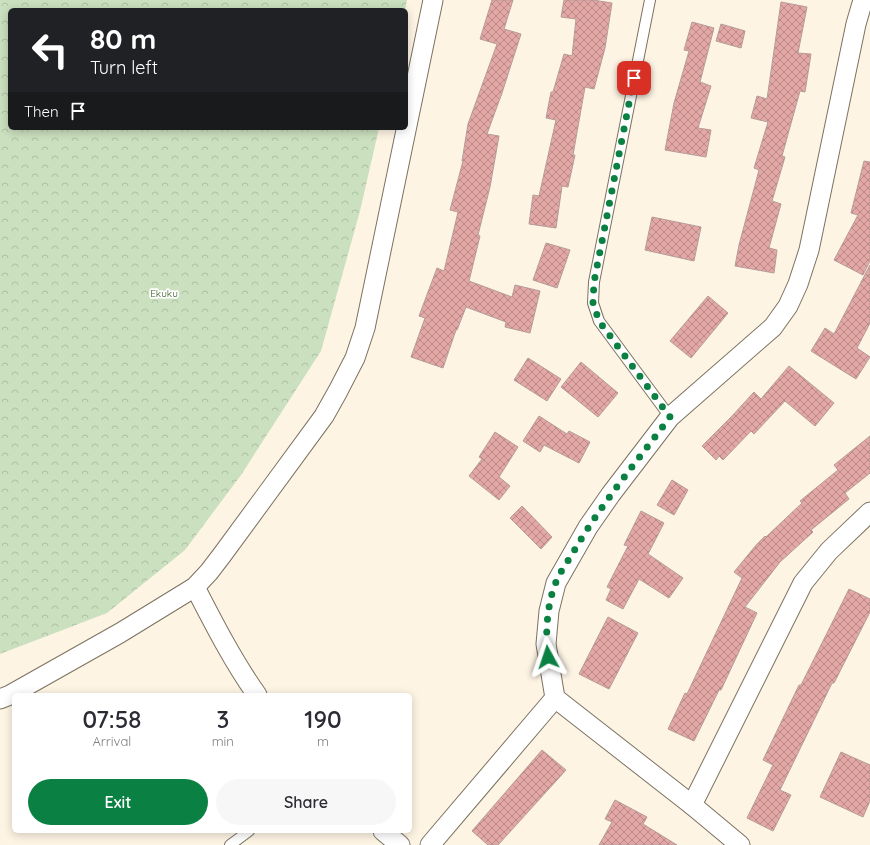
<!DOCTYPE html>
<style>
:root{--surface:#fff;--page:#f7f7f7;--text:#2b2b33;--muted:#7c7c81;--accent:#0b8043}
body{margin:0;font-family:Quicksand,sans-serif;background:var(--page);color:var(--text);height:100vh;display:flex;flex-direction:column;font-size:15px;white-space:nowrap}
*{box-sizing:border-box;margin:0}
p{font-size:13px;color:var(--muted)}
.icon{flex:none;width:22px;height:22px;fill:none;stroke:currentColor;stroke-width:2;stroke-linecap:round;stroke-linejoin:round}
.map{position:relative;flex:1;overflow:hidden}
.sheet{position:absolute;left:12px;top:693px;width:400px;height:140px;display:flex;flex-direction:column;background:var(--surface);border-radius:6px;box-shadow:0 2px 10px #0003}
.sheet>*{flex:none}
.banner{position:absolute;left:8px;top:8px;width:400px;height:122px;border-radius:6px;box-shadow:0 2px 10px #0003;background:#202124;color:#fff;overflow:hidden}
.pin{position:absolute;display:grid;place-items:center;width:34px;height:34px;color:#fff;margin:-17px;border-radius:8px;box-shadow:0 2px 6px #0006}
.me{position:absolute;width:44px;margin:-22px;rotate:355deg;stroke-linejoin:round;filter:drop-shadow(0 0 3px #0008)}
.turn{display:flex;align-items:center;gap:14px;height:84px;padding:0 16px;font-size:18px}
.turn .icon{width:52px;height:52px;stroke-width:2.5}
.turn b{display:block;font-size:28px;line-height:34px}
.then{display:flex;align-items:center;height:38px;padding:0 16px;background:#0003;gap:8px;font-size:15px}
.eta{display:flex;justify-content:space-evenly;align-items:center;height:68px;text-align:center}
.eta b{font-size:24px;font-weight:600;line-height:28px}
.cta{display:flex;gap:8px;margin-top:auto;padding:8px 16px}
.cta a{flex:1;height:46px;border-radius:24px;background:var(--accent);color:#fff;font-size:16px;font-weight:600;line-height:46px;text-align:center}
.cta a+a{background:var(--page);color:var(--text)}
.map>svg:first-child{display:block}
</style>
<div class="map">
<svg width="870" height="845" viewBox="0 0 870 845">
<defs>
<pattern id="park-crowns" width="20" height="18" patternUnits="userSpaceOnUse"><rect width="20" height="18" fill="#cae0be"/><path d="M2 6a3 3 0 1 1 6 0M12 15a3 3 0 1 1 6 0" fill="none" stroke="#aec1a4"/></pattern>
<pattern id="building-cross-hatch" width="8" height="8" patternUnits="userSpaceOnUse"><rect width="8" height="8" fill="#e3a7a5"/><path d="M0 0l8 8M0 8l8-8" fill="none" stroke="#b98987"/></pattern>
</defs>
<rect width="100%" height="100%" fill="#fdf4e4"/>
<path fill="url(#park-crowns)" d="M 0,0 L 407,0 L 405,10 L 10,10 L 10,128 L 379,128 L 360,211 L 321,351 L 241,475 L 185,550 L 107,613 L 0,654 Z"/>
<g fill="url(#building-cross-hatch)" stroke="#b59c9a">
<path d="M 492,0 L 513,0 L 504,29 L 521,34 L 502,93 L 487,134 L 499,136 L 490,187 L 478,235 L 480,236 L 469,281 L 512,297 L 515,285 L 540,291 L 530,333 L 505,327 L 506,322 L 466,307 L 457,330 L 456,330 L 443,368 L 411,357 L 425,318 L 419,316 L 437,268 L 444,271 L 458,212 L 450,210 L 463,161 L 462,161 L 468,124 L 497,44 L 480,39 Z"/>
<path d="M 564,0 L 593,0 L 612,3 L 605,48 L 594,89 L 585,87 L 573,155 L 575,155 L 568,187 L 562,186 L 556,228 L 529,224 L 533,195 L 539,196 L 556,120 L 546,118 L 551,92 L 553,92 L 564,54 L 572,56 L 576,19 L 561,17 Z"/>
<path d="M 781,2 L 807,7 L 798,53 L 811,54 L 805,92 L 800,91 L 782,156 L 785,157 L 772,201 L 781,204 L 769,248 L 777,250 L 774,273 L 735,266 L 739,245 L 759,170 L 754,168 L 768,122 L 751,118 L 757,96 L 767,99 Z"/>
<path d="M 692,22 L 714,28 L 700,82 L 711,86 L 698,128 L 711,130 L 706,157 L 665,150 L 674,103 L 689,51 L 684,50 Z"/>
<path d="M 721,24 L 745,31 L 741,48 L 716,41 Z"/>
<path d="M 864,161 L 870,162 L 870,261 L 863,275 L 834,260 L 858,215 L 851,213 Z"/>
<path d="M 652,217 L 701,227 L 694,261 L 645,250 Z"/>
<path d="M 546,243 L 570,250 L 557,288 L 533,280 Z"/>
<path d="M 870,265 L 870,323 L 857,348 L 870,357 L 856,379 L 811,351 L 825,328 L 834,334 Z"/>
<path d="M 708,296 L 728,313 L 691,358 L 670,341 Z"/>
<path d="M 528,358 L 561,379 L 547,401 L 514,380 Z"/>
<path d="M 581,362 L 618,393 L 598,417 L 561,387 Z"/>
<path d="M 789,366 L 834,403 L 815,426 L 785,401 L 754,434 L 751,431 L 723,460 L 719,456 L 716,460 L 702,446 L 733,415 L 754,392 L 761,399 Z"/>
<path d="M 539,416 L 567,434 L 569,431 L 590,442 L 579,463 L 544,445 L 540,452 L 523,441 Z"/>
<path d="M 495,432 L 518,447 L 499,477 L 510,486 L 499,500 L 469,476 L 482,459 L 479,457 Z"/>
<path d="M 870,436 L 870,473 L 845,493 L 849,499 L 811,530 L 813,532 L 780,562 L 745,607 L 757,613 L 721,690 L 719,690 L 694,741 L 668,729 L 685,693 L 687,694 L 742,578 L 734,572 L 757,544 L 765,536 L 766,537 L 802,503 L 800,501 L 838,470 L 834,465 Z"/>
<path d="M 672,480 L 688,490 L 674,515 L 657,505 Z"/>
<path d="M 522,506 L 552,537 L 541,549 L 510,518 Z"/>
<path d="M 641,511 L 664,523 L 648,554 L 683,578 L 669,598 L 639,579 L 623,609 L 606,600 L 611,589 L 607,587 L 628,546 L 624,545 Z"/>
<path d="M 849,589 L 870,599 L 870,612 L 834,683 L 832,683 L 780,790 L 791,795 L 773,831 L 747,818 L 773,765 L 763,760 L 799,685 L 801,685 Z"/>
<path d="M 608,617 L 638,633 L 609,689 L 579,674 Z"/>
<path d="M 542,750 L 566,770 L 498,845 L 488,845 L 472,831 Z"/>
<path d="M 841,752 L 870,765 L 870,801 L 863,817 L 820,797 Z"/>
<path d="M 615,800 L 647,817 L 643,824 L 677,845 L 599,845 L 612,822 L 605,819 Z"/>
</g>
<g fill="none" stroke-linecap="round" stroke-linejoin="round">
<g stroke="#7c7260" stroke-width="12">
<g id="lane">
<path d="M 650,0 L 594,282 L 593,303 L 599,321 L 670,417"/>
<path d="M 230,845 L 249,831"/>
</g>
</g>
<g stroke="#7c7260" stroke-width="21">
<g id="street">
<path d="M 195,587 C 214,624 233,661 257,695"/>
<path d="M 0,699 L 10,695 L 120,633 L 195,587 L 209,572 L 222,555 L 324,416 L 338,391 L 355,358 L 365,328 L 433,0"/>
<path d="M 692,805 L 803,583 L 829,551 L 870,512"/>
<path d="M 383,831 L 400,845"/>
<path d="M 430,845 L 555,698"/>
<path d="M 740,845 L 692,805 L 555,698 L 546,644 L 549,611 L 556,583 L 588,527 L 611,494 L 670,417 L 773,327 L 788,306 L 798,284 L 809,250 L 856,24 L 863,0"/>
</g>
</g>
<use href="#lane" stroke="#fff" stroke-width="10"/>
<use href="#street" stroke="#fff" stroke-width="19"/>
</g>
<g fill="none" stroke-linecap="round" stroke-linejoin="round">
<path stroke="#0b8043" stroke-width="7" stroke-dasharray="0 12.6" d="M 548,657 C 545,635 547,603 556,582 C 560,572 568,561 574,551 C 602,503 637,461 670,417 L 599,321 L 593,303 L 594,282 L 634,78"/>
</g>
<g text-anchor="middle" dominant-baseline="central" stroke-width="3.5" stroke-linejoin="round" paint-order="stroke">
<g font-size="10" fill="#355a1c" stroke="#fff">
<text x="164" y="293">Ekuku</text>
</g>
</g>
</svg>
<div class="pin" style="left:634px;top:78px;background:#d93025"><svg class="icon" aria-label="arrive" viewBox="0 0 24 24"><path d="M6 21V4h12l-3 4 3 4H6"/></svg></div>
<svg class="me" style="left:548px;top:657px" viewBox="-20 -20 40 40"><path d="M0-17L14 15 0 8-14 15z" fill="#0b8043" stroke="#fff" stroke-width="4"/></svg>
<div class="banner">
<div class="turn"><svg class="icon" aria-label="left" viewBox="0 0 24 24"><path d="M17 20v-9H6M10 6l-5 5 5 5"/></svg><div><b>80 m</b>Turn left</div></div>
<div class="then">Then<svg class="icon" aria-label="arrive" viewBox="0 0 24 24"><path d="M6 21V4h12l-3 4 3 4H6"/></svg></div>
</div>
<section class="sheet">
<div class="eta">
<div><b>07:58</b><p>Arrival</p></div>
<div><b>3</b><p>min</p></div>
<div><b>190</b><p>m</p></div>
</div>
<div class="cta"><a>Exit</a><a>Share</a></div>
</section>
</div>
